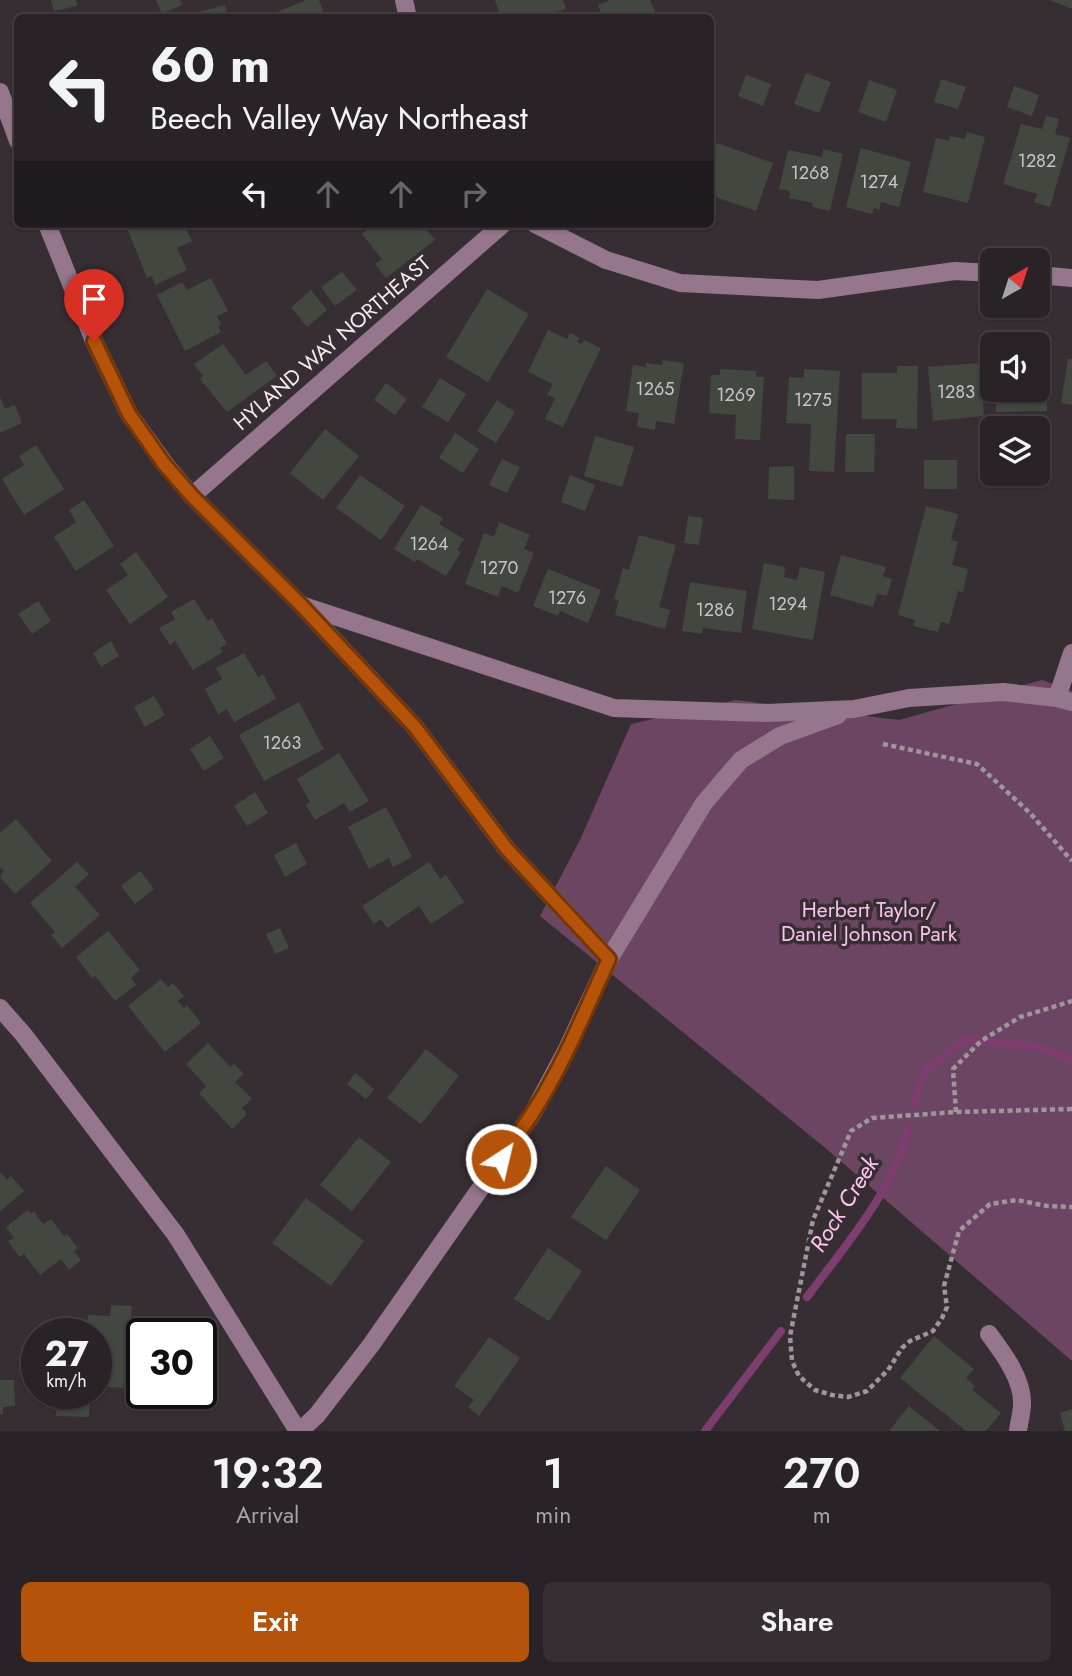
<!DOCTYPE html>
<style>
:root{--surface:#292227;--page:#352f33;--text:#f1f3f6;--muted:#a5a4a7;--line:#453f44;--accent:#b45309}
body{margin:0;font-family:Jost,sans-serif;background:var(--page);color:var(--text);height:100vh;display:flex;flex-direction:column;font-size:26px;white-space:nowrap}
*{box-sizing:border-box;margin:0}
p{font-size:23px;color:var(--muted)}
.icon{flex:none;width:38px;height:38px;fill:none;stroke:currentColor;stroke-width:2;stroke-linecap:round;stroke-linejoin:round}
.map{position:relative;height:1431px;overflow:hidden}
.side{display:flex;flex-direction:column;background:var(--surface);flex:1}
.side>*{flex:none}
.guide{position:absolute;left:14px;top:14px;width:700px;height:214px;border-radius:10px;box-shadow:0 2px 5px #0004,0 0 0 2px var(--line);background:#292227;color:var(--text);overflow:hidden}
.needle{width:46px;rotate:39deg}
.buttons{position:absolute;left:980px;top:248px;display:grid;gap:14px}
.buttons a{display:grid;place-items:center;width:70px;height:70px;border-radius:10px;background:var(--surface);box-shadow:0 2px 5px #0004,0 0 0 2px var(--line);font-size:35px}
.speed{position:absolute;left:21px;top:1318px;display:flex;gap:14px;font-size:35px;font-weight:700;text-align:center}
.speed>*{display:grid;place-content:center;width:91px;height:91px;border-radius:50%;background:var(--surface);box-shadow:0 2px 5px #0004,0 0 0 2px var(--line);line-height:1}
.speed small{font-size:18px;font-weight:400}
.speed .limit{border:4px solid #111;border-radius:10px;background:#fff;color:#111}
.pin{position:absolute;display:grid;place-items:center;width:60px;height:60px;color:#fff;margin:-72px -30px;border-radius:50% 50% 50% 0;rotate:-45deg;box-shadow:0 0 7px #0007}
.pin .icon{rotate:45deg}
.me{position:absolute;width:77px;margin:-38px;rotate:35deg;stroke-linejoin:round;filter:drop-shadow(0 0 5px #0008)}
.turn{display:flex;align-items:center;gap:24px;height:147px;padding:0 21px;font-size:32px}
.turn .icon{width:91px;height:91px;stroke-width:2.5}
.turn b{display:block;font-size:49px;line-height:60px}
.lanes{display:flex;align-items:center;height:66px;padding:0 21px;background:#0003;justify-content:center;gap:35px;direction:ltr}
.lanes .off{opacity:.35}
.eta{display:flex;justify-content:space-evenly;align-items:center;height:119px;text-align:center}
.eta b{font-size:42px;font-weight:600;line-height:49px}
.button{display:flex;gap:14px;margin-top:auto;padding:14px 21px}
.button a{flex:1;height:80px;border-radius:10px;background:var(--accent);color:#fff;font-size:28px;font-weight:600;line-height:80px;text-align:center}
.button a+a{background:var(--page);color:var(--text)}
.map>svg:first-child{display:block}
</style>
<div class="map">
<svg width="1072" height="1431" viewBox="0 0 1072 1431">
<rect width="100%" height="100%" fill="#372e34"/>
<path fill="#6c4562" d="M 1042,680 L 1072,691 L 1072,1361 L 823,1146 L 540,916 L 580,840 L 631,724 L 736,700 L 899,720 Z"/>
<g fill="none" stroke-linecap="round" stroke-linejoin="round">
<g stroke="#7d3d6e" stroke-width="8">
<path d="M 914,1104 L 925,1070 L 966,1039 L 1039,1047 L 1072,1060"/>
<path d="M 807,1297 C 845,1246 893,1192 908,1129"/>
<path d="M 705,1431 L 781,1331"/>
</g>
</g>
<g fill="#42483f">
<path d="M 51,0 L 76,0 L 77,6 L 54,11 Z"/>
<path d="M 156,0 L 180,0 L 182,5 L 162,14 Z"/>
<path d="M 306,0 L 319,0 L 324,15 L 319,18 L 263,18 Z"/>
<path d="M 495,0 L 563,0 L 566,9 L 538,18 L 501,18 Z"/>
<path d="M 610,0 L 650,0 L 656,14 L 648,18 L 603,18 L 598,5 Z"/>
<path d="M 1049,0 L 1072,0 L 1072,9 Z"/>
<path d="M 225,5 L 228,18 L 201,18 L 199,12 Z"/>
<path d="M 806,73 L 831,82 L 819,113 L 794,104 Z"/>
<path d="M 746,75 L 771,84 L 763,106 L 738,96 Z"/>
<path d="M 941,79 L 966,87 L 958,109 L 934,102 Z"/>
<path d="M 869,80 L 897,90 L 886,122 L 858,112 Z"/>
<path d="M 1014,86 L 1039,95 L 1032,116 L 1007,107 Z"/>
<path d="M 1046,116 L 1059,119 L 1055,134 L 1070,138 L 1050,207 L 1034,202 L 1037,194 L 1003,184 L 1021,124 L 1042,129 Z"/>
<path d="M 967,132 L 985,137 L 968,203 L 923,192 L 936,138 L 949,141 L 950,136 L 965,139 Z"/>
<path d="M 717,143 L 773,163 L 756,211 L 710,195 L 710,160 Z"/>
<path d="M 861,148 L 911,162 L 899,207 L 881,202 L 879,210 L 874,208 L 872,214 L 846,207 Z"/>
<path d="M 823,149 L 843,154 L 830,211 L 812,207 L 813,203 L 789,198 L 790,191 L 779,189 L 788,150 L 822,157 Z"/>
<path d="M 136,224 L 184,224 L 192,241 L 177,248 L 187,270 L 155,285 L 152,276 L 147,278 L 127,228 Z"/>
<path d="M 375,224 L 418,224 L 423,231 L 426,229 L 435,240 L 386,278 L 375,264 L 382,259 L 362,234 Z"/>
<path d="M 342,272 L 357,290 L 335,306 L 321,287 Z"/>
<path d="M 211,278 L 228,311 L 217,316 L 221,324 L 218,326 L 221,332 L 185,351 L 157,295 L 182,282 L 187,290 Z"/>
<path d="M 487,289 L 529,314 L 488,382 L 446,357 Z"/>
<path d="M 311,290 L 327,310 L 307,327 L 291,307 Z"/>
<path d="M 548,330 L 567,339 L 570,333 L 580,338 L 577,342 L 582,344 L 584,340 L 601,348 L 563,427 L 545,419 L 555,398 L 547,395 L 553,384 L 528,372 Z"/>
<path d="M 223,344 L 246,375 L 266,361 L 277,376 L 227,412 L 200,379 L 203,376 L 194,364 Z"/>
<path d="M 1038,358 L 1046,358 L 1047,411 L 996,412 L 996,390 L 1038,390 Z"/>
<path d="M 1068,359 L 1072,359 L 1072,405 L 1061,403 Z"/>
<path d="M 663,360 L 684,363 L 674,424 L 656,421 L 655,430 L 637,427 L 639,413 L 626,411 L 633,365 L 646,367 L 646,363 L 662,365 Z"/>
<path d="M 980,363 L 984,416 L 933,421 L 928,367 Z"/>
<path d="M 897,366 L 918,366 L 917,429 L 896,428 L 897,419 L 862,419 L 862,373 L 897,373 Z"/>
<path d="M 720,369 L 756,371 L 756,377 L 764,377 L 760,440 L 735,439 L 736,415 L 709,413 L 711,375 L 720,375 Z"/>
<path d="M 804,369 L 840,371 L 834,472 L 809,471 L 811,424 L 786,423 L 789,377 L 804,378 Z"/>
<path d="M 440,378 L 466,394 L 448,422 L 422,407 Z"/>
<path d="M 386,383 L 407,399 L 395,415 L 374,400 Z"/>
<path d="M 0,397 L 5,409 L 15,405 L 22,423 L 0,433 Z"/>
<path d="M 497,400 L 515,412 L 496,443 L 477,431 Z"/>
<path d="M 325,429 L 359,456 L 323,500 L 290,473 Z"/>
<path d="M 455,433 L 479,449 L 463,473 L 439,458 Z"/>
<path d="M 846,434 L 875,434 L 874,472 L 845,472 Z"/>
<path d="M 595,436 L 634,447 L 622,487 L 584,476 Z"/>
<path d="M 36,445 L 64,489 L 24,515 L 2,479 L 24,465 L 19,456 Z"/>
<path d="M 502,459 L 520,467 L 507,493 L 489,485 Z"/>
<rect x="924" y="460" width="33" height="29"/>
<path d="M 794,466 L 794,500 L 768,499 L 769,467 Z"/>
<path d="M 360,475 L 405,506 L 381,540 L 336,508 Z"/>
<path d="M 570,475 L 595,485 L 585,511 L 561,502 Z"/>
<path d="M 84,500 L 114,546 L 76,571 L 54,537 L 76,522 L 69,510 Z"/>
<path d="M 421,505 L 443,518 L 439,524 L 464,539 L 457,550 L 461,552 L 446,576 L 417,559 L 415,562 L 394,549 Z"/>
<path d="M 926,506 L 958,514 L 951,540 L 958,542 L 952,565 L 968,569 L 963,592 L 958,591 L 949,624 L 941,622 L 938,632 L 913,626 L 915,620 L 898,615 Z"/>
<path d="M 688,516 L 703,518 L 699,545 L 684,543 Z"/>
<path d="M 499,522 L 530,535 L 524,549 L 534,553 L 518,593 L 502,586 L 498,597 L 465,584 L 484,533 L 494,537 Z"/>
<path d="M 639,535 L 676,545 L 659,607 L 670,610 L 665,629 L 615,615 L 619,600 L 614,599 L 623,568 L 629,570 Z"/>
<path d="M 136,552 L 168,597 L 130,624 L 106,590 L 128,575 L 120,564 Z"/>
<path d="M 841,555 L 886,567 L 883,576 L 892,579 L 887,596 L 877,594 L 873,607 L 830,595 Z"/>
<path d="M 764,563 L 785,567 L 784,577 L 797,580 L 800,567 L 825,572 L 813,640 L 752,629 Z"/>
<path d="M 548,569 L 601,590 L 588,623 L 560,611 L 558,616 L 533,606 Z"/>
<path d="M 690,582 L 747,591 L 741,633 L 703,628 L 702,634 L 682,631 Z"/>
<path d="M 194,599 L 208,621 L 212,618 L 227,644 L 220,648 L 223,652 L 193,670 L 175,641 L 170,645 L 159,628 L 175,619 L 171,612 Z"/>
<path d="M 38,601 L 51,621 L 32,634 L 18,614 Z"/>
<path d="M 111,641 L 119,656 L 101,667 L 93,653 Z"/>
<path d="M 244,653 L 258,677 L 263,674 L 276,699 L 234,722 L 227,709 L 218,714 L 205,689 L 222,679 L 216,668 Z"/>
<path d="M 154,696 L 165,715 L 145,727 L 134,707 Z"/>
<path d="M 299,702 L 324,749 L 264,781 L 239,735 Z"/>
<path d="M 210,736 L 224,758 L 204,771 L 190,749 Z"/>
<path d="M 339,753 L 369,801 L 350,812 L 344,803 L 315,820 L 306,805 L 310,802 L 297,779 Z"/>
<path d="M 255,792 L 268,813 L 247,826 L 234,806 Z"/>
<path d="M 386,807 L 412,857 L 393,867 L 389,858 L 369,869 L 348,827 Z"/>
<path d="M 16,819 L 52,861 L 15,894 L 0,877 L 4,871 L 0,867 L 0,833 Z"/>
<path d="M 296,843 L 307,864 L 285,877 L 274,855 Z"/>
<path d="M 77,862 L 89,874 L 75,887 L 100,915 L 62,948 L 51,935 L 55,932 L 30,903 Z"/>
<path d="M 429,862 L 440,879 L 446,875 L 464,902 L 431,924 L 419,906 L 387,928 L 381,919 L 374,924 L 362,906 Z"/>
<path d="M 140,871 L 154,889 L 135,904 L 121,886 Z"/>
<path d="M 280,928 L 289,948 L 275,954 L 266,934 Z"/>
<path d="M 108,931 L 140,970 L 131,978 L 136,985 L 115,1001 L 95,976 L 92,978 L 76,957 Z"/>
<path d="M 161,979 L 168,987 L 173,983 L 184,996 L 178,1001 L 184,1008 L 187,1005 L 201,1023 L 165,1052 L 128,1006 Z"/>
<path d="M 208,1043 L 230,1067 L 234,1064 L 244,1074 L 235,1082 L 252,1099 L 242,1108 L 247,1114 L 232,1129 L 199,1093 L 206,1086 L 186,1064 Z"/>
<path d="M 426,1049 L 459,1076 L 421,1124 L 387,1098 Z"/>
<path d="M 355,1073 L 374,1089 L 366,1099 L 347,1084 Z"/>
<path d="M 359,1137 L 391,1162 L 352,1211 L 320,1185 Z"/>
<path d="M 606,1166 L 640,1190 L 606,1240 L 571,1217 Z"/>
<path d="M 0,1172 L 7,1180 L 11,1176 L 24,1191 L 0,1211 Z"/>
<path d="M 306,1198 L 364,1241 L 331,1286 L 272,1243 Z"/>
<path d="M 28,1210 L 31,1214 L 34,1211 L 43,1224 L 51,1219 L 64,1236 L 67,1234 L 78,1248 L 74,1251 L 81,1260 L 69,1270 L 61,1259 L 40,1275 L 24,1254 L 20,1257 L 8,1241 L 14,1238 L 6,1227 Z"/>
<path d="M 548,1248 L 582,1271 L 549,1321 L 514,1299 Z"/>
<path d="M 111,1305 L 132,1306 L 131,1319 L 137,1320 L 135,1350 L 128,1349 L 123,1388 L 96,1386 L 96,1334 L 74,1334 L 75,1319 L 88,1320 L 88,1315 L 110,1316 Z"/>
<path d="M 934,1336 L 974,1369 L 966,1378 L 975,1386 L 972,1390 L 1001,1413 L 986,1431 L 966,1431 L 900,1378 Z"/>
<path d="M 489,1337 L 520,1358 L 479,1416 L 468,1407 L 474,1400 L 454,1386 Z"/>
<path d="M 0,1380 L 14,1380 L 15,1406 L 3,1407 L 3,1414 L 0,1414 Z"/>
<path d="M 57,1393 L 89,1393 L 89,1417 L 56,1416 Z"/>
<path d="M 909,1406 L 940,1431 L 889,1431 Z"/>
<path d="M 1072,1409 L 1072,1431 L 1065,1431 L 1060,1413 Z"/>
</g>
<g fill="none" stroke-linecap="round" stroke-linejoin="round">
<g stroke="#9e969b" stroke-width="4.5" stroke-dasharray="5 3.5" stroke-linecap="butt">
<path d="M 883,744 L 977,764 L 1030,813 L 1072,861"/>
<path d="M 1072,1109 L 956,1112 L 872,1118 L 851,1131 L 813,1220 L 790,1336 L 792,1361 L 799,1376 L 815,1390 L 832,1395 L 848,1397 L 867,1391 L 888,1370 L 902,1348 L 910,1341 L 933,1331 L 942,1318 L 947,1307 L 944,1286 L 959,1231 L 990,1204 L 1017,1200 L 1047,1206 L 1072,1207"/>
<path d="M 956,1112 L 953,1069 L 981,1041 L 1020,1017 L 1072,1001"/>
</g>
<g stroke="#95768c" stroke-width="18">
<path d="M 404,0 L 408,18"/>
<path d="M 0,92 L 18,141"/>
<path d="M 47,224 L 94,341 L 129,414 L 165,464 L 192,496 L 301,605 L 614,708 L 767,713 L 854,709 L 909,698 L 1003,692 L 1057,698 L 1072,702"/>
<path d="M 535,224 L 606,260 L 680,283 L 818,290 L 955,271 L 992,273"/>
<path d="M 1038,275 L 1072,278"/>
<path d="M 192,496 L 503,224"/>
<path d="M 1057,698 L 1072,653"/>
<path d="M 609,959 L 704,803 L 741,760 L 780,736 L 838,715"/>
<path d="M 0,1008 L 23,1034 L 176,1235 L 298,1431"/>
<path d="M 989,1334 C 1003,1353 1023,1379 1022,1404 C 1022,1413 1019,1422 1018,1431"/>
<path d="M 300,1431 L 317,1415 L 371,1345 L 533,1113 L 567,1049 L 609,959 L 506,848 L 415,727 L 304,608"/>
</g>
</g>
<g fill="none" stroke-linecap="round" stroke-linejoin="round">
<g stroke="#753606" stroke-width="18">
<path id="route" d="M 94,341 L 129,414 L 164,464 L 192,496 L 301,605 L 415,727 L 506,848 L 609,959 C 585,1011 563,1066 532,1114 C 522,1129 511,1144 501,1159"/>
</g>
<use href="#route" stroke="#b45309" stroke-width="12"/>
</g>
<g text-anchor="middle" dominant-baseline="central" stroke-width="7" stroke-linejoin="round" paint-order="stroke">
<g font-size="18" fill="#c7c4c4">
<text x="1037" y="161">1282</text>
<text x="810" y="173">1268</text>
<text x="879" y="182">1274</text>
<text x="655" y="389">1265</text>
<text x="956" y="392">1283</text>
<text x="736" y="395">1269</text>
<text x="813" y="400">1275</text>
<text x="429" y="544">1264</text>
<text x="499" y="568">1270</text>
<text x="567" y="598">1276</text>
<text x="788" y="604">1294</text>
<text x="715" y="610">1286</text>
<text x="282" y="743">1263</text>
</g>
<g font-size="21" fill="#f3edf1" stroke="#372e34">
<text transform="translate(332 343) rotate(-41)">HYLAND WAY NORTHEAST</text>
</g>
<g font-size="21" fill="#fbc2eb" stroke="#372e34">
<text x="869" y="910">Herbert Taylor/<tspan x="869" dy="24">Daniel Johnson Park</tspan></text>
</g>
<g font-size="23" font-style="italic" fill="#fdc4ed" stroke="#372e34">
<text transform="translate(844 1204) rotate(-58)">Rock Creek</text>
</g>
</g>
</svg>
<div class="buttons">
<a><svg class="needle" viewBox="-14 -14 28 28"><path d="M0-13l5 13h-10z" fill="#e53935"/><path d="M0 13l5-13h-10z" fill="#a5a4a7"/></svg></a>
<a><svg class="icon" aria-label="sound" viewBox="0 0 24 24"><path d="M4 9h4l5-4v14l-5-4H4zM17 9q2 3 0 6"/></svg></a>
<a><svg class="icon" aria-label="layers" viewBox="0 0 24 24"><path d="M12 4l9 5-9 5-9-5zM3 14l9 5 9-5"/></svg></a>
</div>
<div class="speed"><div>27<small>km/h</small></div><div class="limit">30</div></div>
<div class="pin" style="left:94px;top:341px;background:#d93025"><svg class="icon" aria-label="arrive" viewBox="0 0 24 24"><path d="M6 21V4h12l-3 4 3 4H6"/></svg></div>
<svg class="me" style="left:501px;top:1159px" viewBox="-20 -20 40 40"><circle r="17" fill="#b45309" stroke="#fff" stroke-width="3"/><path d="M0-11L8 9 0 5-8 9z" fill="#fff"/></svg>
<div class="guide">
<div class="turn"><svg class="icon" aria-label="left" viewBox="0 0 24 24"><path d="M17 20v-9H6M10 6l-5 5 5 5"/></svg><div><b>60 m</b>Beech Valley Way Northeast</div></div>
<div class="lanes"><svg class="icon" aria-label="left" viewBox="0 0 24 24"><path d="M17 20v-9H6M10 6l-5 5 5 5"/></svg><svg class="icon off" aria-label="ahead" viewBox="0 0 24 24"><path d="M12 20V5M6 11l6-6 6 6"/></svg><svg class="icon off" aria-label="ahead" viewBox="0 0 24 24"><path d="M12 20V5M6 11l6-6 6 6"/></svg><svg class="icon off" aria-label="right" viewBox="0 0 24 24"><path d="M7 20v-9h11M14 6l5 5-5 5"/></svg></div>
</div>
</div>
<section class="side">
<div class="eta">
<div><b>19:32</b><p>Arrival</p></div>
<div><b>1</b><p>min</p></div>
<div><b>270</b><p>m</p></div>
</div>
<div class="button"><a>Exit</a><a>Share</a></div>
</section>
